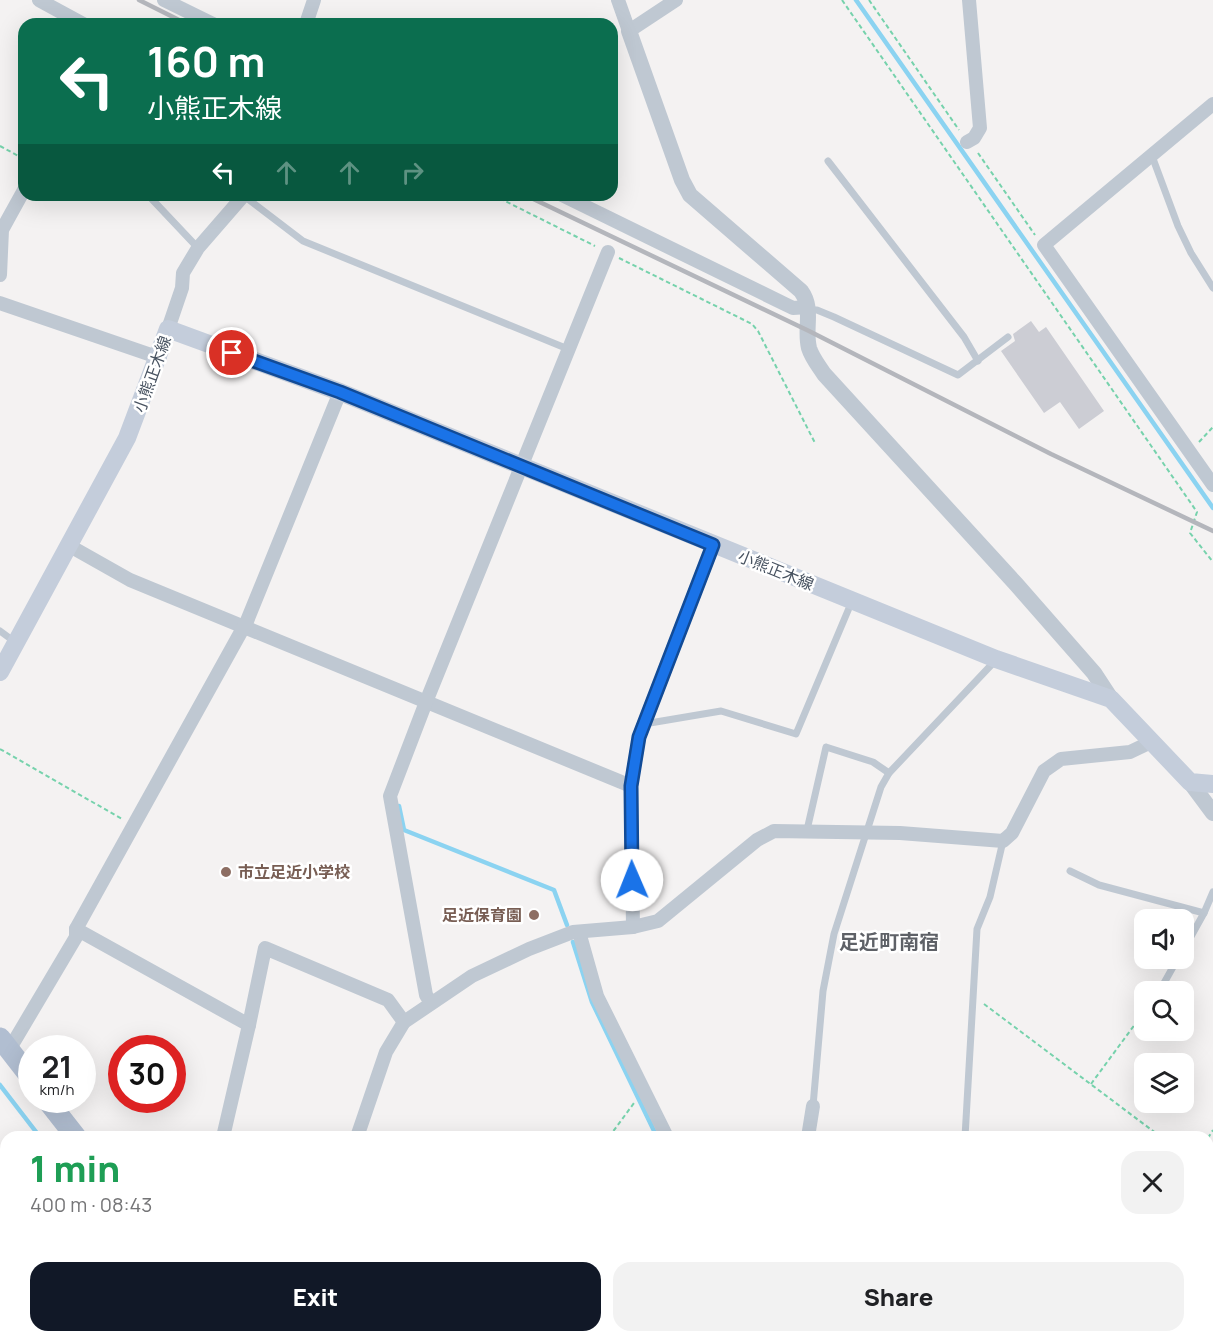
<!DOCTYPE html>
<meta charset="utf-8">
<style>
:root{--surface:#fff;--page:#f2f2f2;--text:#202124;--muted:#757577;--accent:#111827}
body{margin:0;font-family:Manrope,"Noto Sans JP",sans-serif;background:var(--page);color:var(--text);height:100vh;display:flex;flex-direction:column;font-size:22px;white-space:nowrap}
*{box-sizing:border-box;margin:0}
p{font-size:20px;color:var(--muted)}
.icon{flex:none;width:33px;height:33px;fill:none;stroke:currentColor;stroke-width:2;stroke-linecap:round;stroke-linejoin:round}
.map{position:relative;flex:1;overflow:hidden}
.drawer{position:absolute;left:0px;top:1131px;width:1214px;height:212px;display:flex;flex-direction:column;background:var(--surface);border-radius:18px 18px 0 0;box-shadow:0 6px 24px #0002}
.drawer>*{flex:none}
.top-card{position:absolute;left:18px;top:18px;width:600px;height:183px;border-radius:18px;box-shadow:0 6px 24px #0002;background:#0b6e4f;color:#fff;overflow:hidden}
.controls{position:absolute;left:1134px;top:909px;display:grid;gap:12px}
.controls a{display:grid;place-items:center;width:60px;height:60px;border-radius:12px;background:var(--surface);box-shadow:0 6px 24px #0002;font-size:30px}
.speed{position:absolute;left:18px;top:1035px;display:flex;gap:12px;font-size:30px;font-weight:700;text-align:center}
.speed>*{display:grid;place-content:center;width:78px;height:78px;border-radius:50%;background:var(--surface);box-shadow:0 6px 24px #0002;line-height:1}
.speed small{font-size:15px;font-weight:400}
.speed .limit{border:9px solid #d22;background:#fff;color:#111}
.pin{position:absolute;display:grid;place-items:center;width:51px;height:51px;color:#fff;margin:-26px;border:3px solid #fff;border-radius:50%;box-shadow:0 2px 6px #0007}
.me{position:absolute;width:66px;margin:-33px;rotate:359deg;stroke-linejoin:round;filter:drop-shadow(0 0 4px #0008)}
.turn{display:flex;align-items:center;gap:21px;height:126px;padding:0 30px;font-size:27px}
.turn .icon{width:78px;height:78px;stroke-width:2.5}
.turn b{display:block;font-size:42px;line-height:51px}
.lanes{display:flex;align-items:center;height:57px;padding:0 30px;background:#0003;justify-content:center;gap:30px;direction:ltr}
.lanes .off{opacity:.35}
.round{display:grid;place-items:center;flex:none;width:63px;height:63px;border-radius:18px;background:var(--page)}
.summary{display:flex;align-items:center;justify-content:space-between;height:102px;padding:0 30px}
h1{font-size:36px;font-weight:800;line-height:45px;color:#1e9e55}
.button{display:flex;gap:12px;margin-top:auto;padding:12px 30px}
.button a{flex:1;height:69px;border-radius:18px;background:var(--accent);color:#fff;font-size:24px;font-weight:800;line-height:69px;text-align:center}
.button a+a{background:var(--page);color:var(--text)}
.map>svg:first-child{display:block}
</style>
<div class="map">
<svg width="1213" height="1342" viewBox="0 0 1213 1342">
<rect width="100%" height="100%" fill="#f4f2f2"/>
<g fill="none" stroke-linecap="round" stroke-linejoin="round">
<g stroke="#8bd3f1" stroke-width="4.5">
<path d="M 856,0 L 1213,508"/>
<path d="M 399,806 L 404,830 L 554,890 L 567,925"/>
<path d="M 573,942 L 592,1002 L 657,1137"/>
<path d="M 0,1085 L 40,1137"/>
<path d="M 989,1336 L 997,1342"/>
</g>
</g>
<path fill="#cccdd4" d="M 1031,321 L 1039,332 L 1046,327 L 1104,411 L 1079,429 L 1060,402 L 1044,413 L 1001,351 L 1015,341 L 1013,334 Z"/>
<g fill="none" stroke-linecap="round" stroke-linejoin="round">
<g stroke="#76d2ac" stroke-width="2" stroke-dasharray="4.5 3" stroke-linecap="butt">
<path d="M 842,0 L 1197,512 L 1190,533 L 1213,562"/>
<path d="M 869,0 L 959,130"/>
<path d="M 0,146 L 24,159"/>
<path d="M 978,153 L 1035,235"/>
<path d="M 493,195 L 595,246"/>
<path d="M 619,258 L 752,324 L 758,331 L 815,443"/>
<path d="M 1199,442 L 1213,427"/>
<path d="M 0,749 L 122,819"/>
<path d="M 984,1004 L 1161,1137"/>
<path d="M 1091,1084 L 1144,1012"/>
<path d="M 609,1137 L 634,1103"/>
<path d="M 1208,1138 L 1213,1130"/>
<path d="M 1208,1171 L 1213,1176"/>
<path d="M 0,1202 L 6,1205"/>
<path d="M 577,1336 L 584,1342"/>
<path d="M 457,1342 L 461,1336"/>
<path d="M 750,1342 L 751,1336"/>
<path d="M 1054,1342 L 1058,1336"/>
</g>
<g stroke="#bfc8d2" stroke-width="7">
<path d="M 1152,156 L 1178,226 L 1191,253 L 1213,288"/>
<path d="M 828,161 L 964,337 L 978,361"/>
<path d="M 148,195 L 198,248"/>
<path d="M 244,196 L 303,241 L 568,349"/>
<path d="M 808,310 L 817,310 L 834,317 L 958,375 L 1008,337"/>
<path d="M 0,631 L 15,642"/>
<path d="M 644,724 L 721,711 L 796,734 L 852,601"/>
<path d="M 807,830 L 826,747 L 873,762 L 889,773"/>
<path d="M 1070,871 L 1099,885 L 1204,913 L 1213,892"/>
<path d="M 1184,949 L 1204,913"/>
<path d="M 1159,992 L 1178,958"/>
<path d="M 813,1106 L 823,991 L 834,934 L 881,787 L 889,773 L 995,661"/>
<path d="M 965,1137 L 977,929 L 990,897 L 1003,841"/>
<path d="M 74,1342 L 77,1336"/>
</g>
<g stroke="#bfc8d2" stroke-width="14">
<path d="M 39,0 L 83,24"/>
<path d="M 164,0 L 213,24"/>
<path d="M 618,0 L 629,31 L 676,0"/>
<path d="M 306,24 L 314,0"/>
<path d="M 1213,104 L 1044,245 L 1213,485"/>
<path d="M 967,142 L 974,138 L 980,128 L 969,0"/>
<path d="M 562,195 L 793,308 L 808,307"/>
<path d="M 0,275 L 2,230 L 24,190"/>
<path d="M 0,303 L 160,358"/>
<path d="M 168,329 L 182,288 L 183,273 L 198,248 L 244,195"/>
<path d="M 68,545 L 130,580 L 631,786"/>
<path d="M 633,927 L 631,786 L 639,737 L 713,545"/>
<path d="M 76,929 L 249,1025 L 265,948 L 388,1000 L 404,1022"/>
<path d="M 579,932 L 597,996 L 667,1137"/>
<path d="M 431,1003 L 426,995 L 390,796 L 426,702 L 608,252"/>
<path d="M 9,1050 L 76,937 L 76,929 L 247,621 L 340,392"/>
<path d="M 223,1137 L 249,1025"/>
<path d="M 357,1137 L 386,1052 L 404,1022 L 472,976 L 529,949 L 573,932 L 633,927 L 658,921 L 757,840 L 774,831 L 900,833 L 1003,841 L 1012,833 L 1044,771 L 1061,759 L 1130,752 L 1151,742"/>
<path d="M 808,1137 L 813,1106"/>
<path d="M 1007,1336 L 1014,1342"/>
<path d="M 134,1342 L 136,1336"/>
<path d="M 272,1342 L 273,1336"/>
</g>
<g stroke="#bfc8d2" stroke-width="16">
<path d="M 629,31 L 682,180 L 690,195 L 801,291 C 814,309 804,328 809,348 C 812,358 819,366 824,374 L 1016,584 L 1094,673 L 1111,699"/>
<path d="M 1190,782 L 1213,813"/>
</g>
<path stroke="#c4cddb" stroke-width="18" d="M 0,672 L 127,438 L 168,329 L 340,392 L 996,659 L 1111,699 L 1190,782 L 1213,784"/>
<g stroke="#b1bed1" stroke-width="21">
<path d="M 0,1038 L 32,1079"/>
<path d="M 47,1100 L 76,1137"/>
<path d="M 220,1336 L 223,1342"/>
<path d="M 238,1336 L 243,1342"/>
</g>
<g stroke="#b4b6bc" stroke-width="4.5">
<path d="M 139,0 L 187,24"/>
<path d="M 525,195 L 809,331 L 1051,454 L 1213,531"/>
</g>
</g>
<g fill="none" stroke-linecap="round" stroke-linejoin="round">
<g stroke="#114b97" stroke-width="15">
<path id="route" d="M 232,353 L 340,392 L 713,545 L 639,737 L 631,786 L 632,880"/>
</g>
<use href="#route" stroke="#1a73e8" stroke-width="10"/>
</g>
<g fill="#8d6e63" stroke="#fff" stroke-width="2">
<circle cx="226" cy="872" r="6"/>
<circle cx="534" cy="915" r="6"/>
</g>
<g text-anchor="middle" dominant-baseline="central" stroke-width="5" stroke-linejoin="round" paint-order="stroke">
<g font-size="16" fill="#485361" stroke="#fff">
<text transform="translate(152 374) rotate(-70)">小熊正木線</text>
<text transform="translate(776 570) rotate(22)">小熊正木線</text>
</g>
<g font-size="16" font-weight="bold" fill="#785e54" stroke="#fff" text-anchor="start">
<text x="238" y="872">市立足近小学校</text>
<text x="522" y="915" text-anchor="end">足近保育園</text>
</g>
<g font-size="20" font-weight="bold" fill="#5e6167" stroke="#fff">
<text x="889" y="941">足近町南宿</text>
</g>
</g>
</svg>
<div class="controls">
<a><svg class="icon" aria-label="sound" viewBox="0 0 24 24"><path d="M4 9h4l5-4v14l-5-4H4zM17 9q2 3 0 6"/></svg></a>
<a><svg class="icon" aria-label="search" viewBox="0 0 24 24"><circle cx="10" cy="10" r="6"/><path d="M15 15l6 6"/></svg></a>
<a><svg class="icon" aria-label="layers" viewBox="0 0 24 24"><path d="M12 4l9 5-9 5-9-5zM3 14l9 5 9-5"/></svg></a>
</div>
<div class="speed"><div>21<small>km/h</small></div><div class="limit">30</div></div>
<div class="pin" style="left:232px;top:353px;background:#d93025"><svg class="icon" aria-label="arrive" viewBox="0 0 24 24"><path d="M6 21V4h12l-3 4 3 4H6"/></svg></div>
<svg class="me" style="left:632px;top:880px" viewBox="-20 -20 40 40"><circle r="19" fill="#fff"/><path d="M0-13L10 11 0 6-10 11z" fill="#1a73e8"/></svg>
<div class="top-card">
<div class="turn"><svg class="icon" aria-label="left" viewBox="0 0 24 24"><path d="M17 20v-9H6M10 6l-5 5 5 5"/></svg><div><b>160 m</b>小熊正木線</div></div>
<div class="lanes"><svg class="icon" aria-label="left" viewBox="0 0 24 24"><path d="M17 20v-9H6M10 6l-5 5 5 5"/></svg><svg class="icon off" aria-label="ahead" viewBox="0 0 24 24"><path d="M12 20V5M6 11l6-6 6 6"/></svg><svg class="icon off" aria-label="ahead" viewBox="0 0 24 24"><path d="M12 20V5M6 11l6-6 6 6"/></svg><svg class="icon off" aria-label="right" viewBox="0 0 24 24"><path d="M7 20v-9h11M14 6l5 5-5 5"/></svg></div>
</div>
<section class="drawer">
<div class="summary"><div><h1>1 min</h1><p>400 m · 08:43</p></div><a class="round"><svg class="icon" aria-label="close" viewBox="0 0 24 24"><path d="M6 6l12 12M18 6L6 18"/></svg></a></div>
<div class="button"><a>Exit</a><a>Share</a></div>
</section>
</div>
